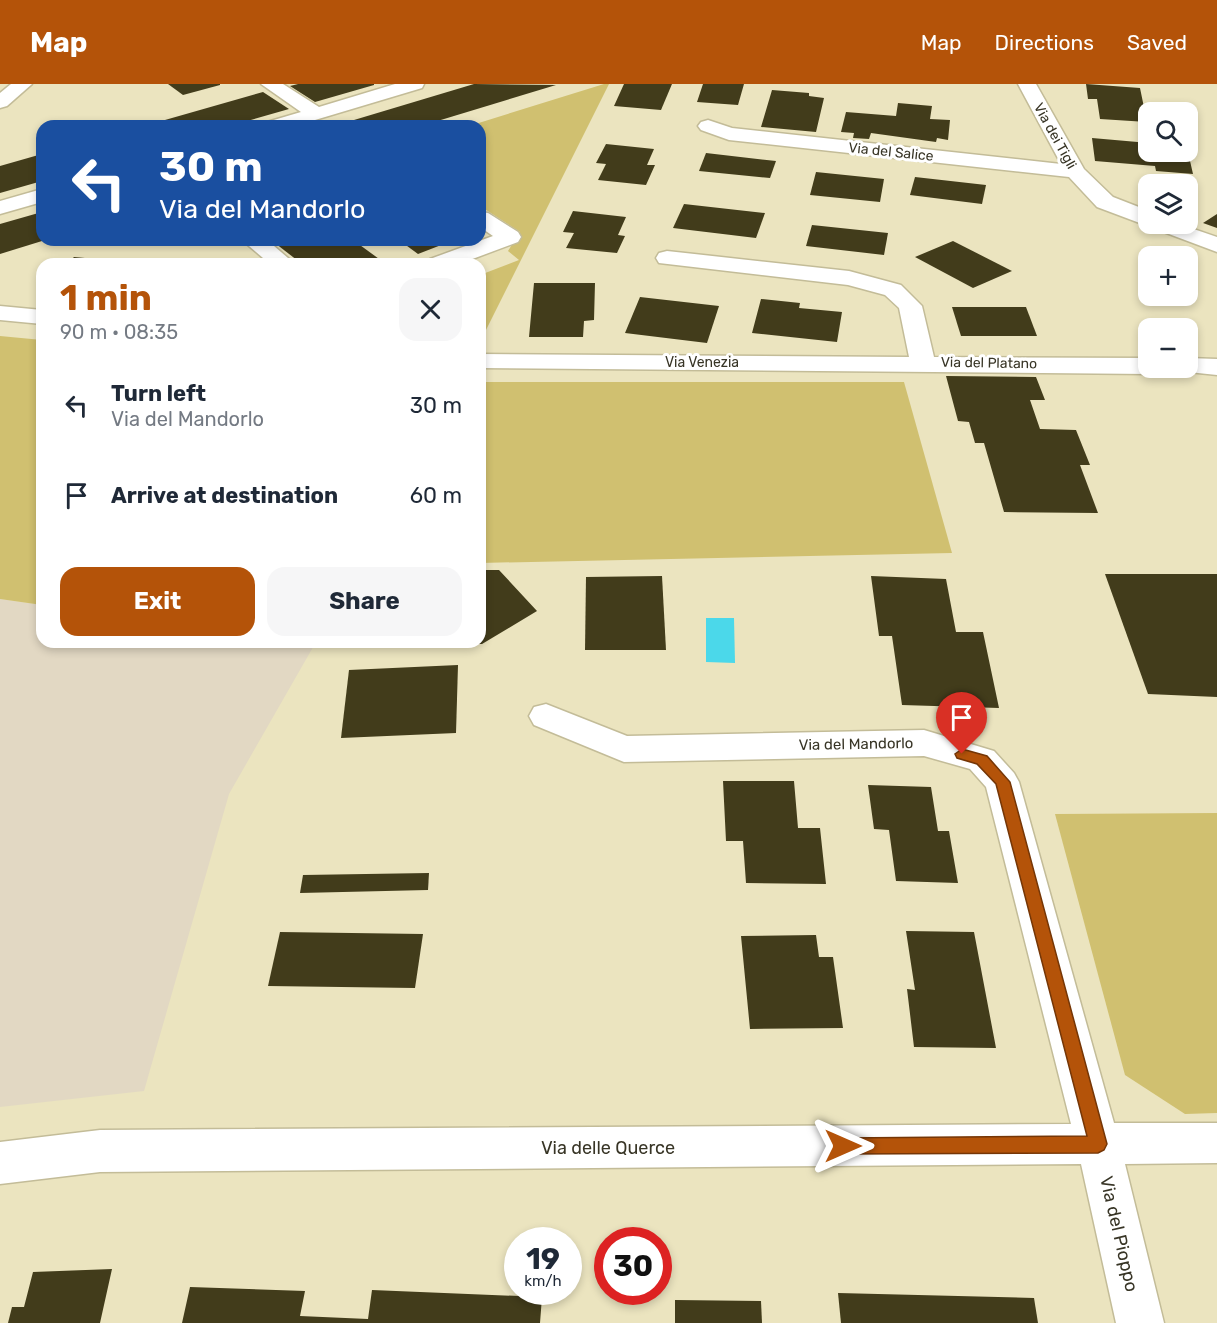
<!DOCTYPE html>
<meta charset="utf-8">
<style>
:root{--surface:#fff;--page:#f6f6f7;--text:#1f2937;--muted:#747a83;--accent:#b45309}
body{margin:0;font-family:Rubik,sans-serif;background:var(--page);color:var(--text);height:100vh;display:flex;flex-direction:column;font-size:22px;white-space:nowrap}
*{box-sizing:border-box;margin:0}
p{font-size:20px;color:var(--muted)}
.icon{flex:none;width:33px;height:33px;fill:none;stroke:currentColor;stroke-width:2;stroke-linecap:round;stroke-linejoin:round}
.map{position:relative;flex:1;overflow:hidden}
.details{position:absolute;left:36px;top:174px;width:450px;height:390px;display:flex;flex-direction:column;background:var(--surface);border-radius:18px;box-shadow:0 3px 9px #0003}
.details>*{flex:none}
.hud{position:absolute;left:36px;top:36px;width:450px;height:126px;border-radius:18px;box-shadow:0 3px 9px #0003;background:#1a4fa0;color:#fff;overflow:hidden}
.fabs{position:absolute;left:1138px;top:18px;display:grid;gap:12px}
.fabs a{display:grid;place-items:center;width:60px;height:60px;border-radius:12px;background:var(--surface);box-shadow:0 3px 9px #0003;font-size:30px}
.speed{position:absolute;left:504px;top:1143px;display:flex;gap:12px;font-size:30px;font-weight:700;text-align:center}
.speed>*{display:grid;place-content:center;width:78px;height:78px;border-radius:50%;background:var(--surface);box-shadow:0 3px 9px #0003;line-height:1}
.speed small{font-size:15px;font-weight:400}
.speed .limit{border:9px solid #d22;background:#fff;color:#111}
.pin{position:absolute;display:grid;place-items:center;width:51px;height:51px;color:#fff;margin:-62px -26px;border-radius:50% 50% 50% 0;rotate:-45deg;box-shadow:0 0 6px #0007}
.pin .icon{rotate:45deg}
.me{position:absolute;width:66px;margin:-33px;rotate:90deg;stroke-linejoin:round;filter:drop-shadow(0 0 4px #0008)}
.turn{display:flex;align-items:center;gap:21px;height:126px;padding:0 24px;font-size:27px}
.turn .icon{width:78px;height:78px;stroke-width:2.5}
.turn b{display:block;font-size:42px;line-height:51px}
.round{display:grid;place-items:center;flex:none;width:63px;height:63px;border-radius:18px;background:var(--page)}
.head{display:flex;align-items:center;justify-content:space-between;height:102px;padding:0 24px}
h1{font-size:36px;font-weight:700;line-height:45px;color:var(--accent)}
.action{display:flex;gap:12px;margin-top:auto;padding:12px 24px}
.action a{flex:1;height:69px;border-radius:18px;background:var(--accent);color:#fff;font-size:24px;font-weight:700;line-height:69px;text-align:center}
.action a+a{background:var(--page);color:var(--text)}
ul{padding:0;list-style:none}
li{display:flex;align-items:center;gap:18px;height:90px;padding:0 24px}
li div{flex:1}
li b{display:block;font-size:22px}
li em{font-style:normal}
header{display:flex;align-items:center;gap:36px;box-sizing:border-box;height:84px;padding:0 30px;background:var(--accent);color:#fff}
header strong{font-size:28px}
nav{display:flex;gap:33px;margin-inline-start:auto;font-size:21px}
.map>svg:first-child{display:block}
</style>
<header>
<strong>Map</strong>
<nav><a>Map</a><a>Directions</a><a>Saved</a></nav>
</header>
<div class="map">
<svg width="1217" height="1239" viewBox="0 0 1217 1239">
<rect width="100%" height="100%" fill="#ebe4bf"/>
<path fill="#e2d8c3" d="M 0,515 L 42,521 L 42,558 L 316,558 L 229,710 L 144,1007 L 0,1023 Z"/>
<g fill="#d0c070">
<path d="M 604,0 L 609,0 L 480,258 L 480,191 L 519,176 L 508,167 L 520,148 L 480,122 L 480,42 L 469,42 Z"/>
<path d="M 0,252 L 42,256 L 42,521 L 0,515 Z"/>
<path d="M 480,298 L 904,298 L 952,469 L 480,479 Z"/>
<path d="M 1217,729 L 1217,1029 L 1185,1030 L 1125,991 L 1055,730 Z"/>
</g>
<path fill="#4bd8ea" d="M 706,534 L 734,534 L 735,579 L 706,578 Z"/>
<g fill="#423c1b">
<path d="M 168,0 L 220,0 L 220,1 L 183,11 Z"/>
<path d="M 298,0 L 374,0 L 374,1 L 315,18 L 290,2 Z"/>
<path d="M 474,0 L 556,1 L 421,42 L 334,42 Z"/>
<path d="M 624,0 L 672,0 L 661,26 L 614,22 Z"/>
<path d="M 703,0 L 744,0 L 738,21 L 697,18 Z"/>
<path d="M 1086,0 L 1140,4 L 1147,38 L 1100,35 L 1097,15 L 1088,15 Z"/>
<path d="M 772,6 L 809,9 L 809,12 L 824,14 L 816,48 L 761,43 Z"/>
<path d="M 263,8 L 289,25 L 230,42 L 144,42 Z"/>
<path d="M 898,19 L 932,22 L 930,35 L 950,36 L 948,56 L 937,54 L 936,58 L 871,49 L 869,55 L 853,54 L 854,49 L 841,48 L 846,28 L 896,32 Z"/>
<path d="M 1092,54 L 1149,59 L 1149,68 L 1188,68 L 1193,90 L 1156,87 L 1155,82 L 1095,77 Z"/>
<path d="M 606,60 L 654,65 L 647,81 L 655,81 L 646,101 L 598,96 L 606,80 L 596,79 Z"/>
<path d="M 706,69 L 776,77 L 770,94 L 699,87 Z"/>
<path d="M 42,70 L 42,97 L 0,109 L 0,82 Z"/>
<path d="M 816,88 L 884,95 L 880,118 L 810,111 Z"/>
<path d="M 915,93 L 986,101 L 982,120 L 910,111 Z"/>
<path d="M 684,120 L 765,129 L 756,154 L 673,144 Z"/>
<path d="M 573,127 L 626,133 L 618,151 L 625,152 L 617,169 L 566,164 L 574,149 L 563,148 Z"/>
<path d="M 42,128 L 42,157 L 0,170 L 0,140 Z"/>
<path d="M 1217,130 L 1217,144 L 1203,139 Z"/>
<path d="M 812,141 L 888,149 L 884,171 L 806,162 Z"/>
<path d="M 271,156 L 353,156 L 386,180 L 302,180 Z"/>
<path d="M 399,156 L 454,156 L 418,170 Z"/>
<path d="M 953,157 L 1012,187 L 973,204 L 915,173 Z"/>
<path d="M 74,173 L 129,178 L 129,180 L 67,180 Z"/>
<path d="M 534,199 L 595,199 L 594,236 L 584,237 L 583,253 L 529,253 Z"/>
<path d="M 640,213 L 719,222 L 707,259 L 625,249 Z"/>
<path d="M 761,215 L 800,219 L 799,224 L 842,228 L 837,258 L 752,249 Z"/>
<path d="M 952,223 L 1026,223 L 1037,252 L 961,252 Z"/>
<path d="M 946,292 L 1036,293 L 1045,316 L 1030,316 L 1040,345 L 1076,346 L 1090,381 L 1080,381 L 1098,429 L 1004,428 L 984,359 L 975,359 L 969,338 L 958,337 Z"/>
<path d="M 480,486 L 499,486 L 537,527 L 482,560 L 447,560 L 447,558 L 480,558 Z"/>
<path d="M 1105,490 L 1217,490 L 1217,613 L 1148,610 Z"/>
<path d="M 662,492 L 666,566 L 585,566 L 586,493 Z"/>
<path d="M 871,492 L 946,495 L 956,548 L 983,548 L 999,624 L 902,621 L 892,552 L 879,552 Z"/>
<path d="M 458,581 L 456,649 L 341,654 L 349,586 Z"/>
<path d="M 723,697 L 794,697 L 798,744 L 820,744 L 826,800 L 746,799 L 743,757 L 726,757 Z"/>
<path d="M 868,701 L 931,703 L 938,747 L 949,747 L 958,799 L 896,797 L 889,746 L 874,745 Z"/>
<path d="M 429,789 L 428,806 L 300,809 L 303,791 Z"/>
<path d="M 906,847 L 974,848 L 996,964 L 914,963 L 907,905 L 915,906 Z"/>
<path d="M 280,848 L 423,850 L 415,904 L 268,902 Z"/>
<path d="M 816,851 L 819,873 L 833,873 L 843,944 L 750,945 L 741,852 Z"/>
<path d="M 112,1185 L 100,1239 L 8,1239 L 12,1223 L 24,1223 L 33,1188 Z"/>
<path d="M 190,1203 L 305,1207 L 300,1232 L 368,1235 L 372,1206 L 542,1213 L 540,1239 L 182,1239 Z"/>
<path d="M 838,1209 L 1034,1214 L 1038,1239 L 841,1239 Z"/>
<path d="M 675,1216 L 761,1217 L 762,1239 L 675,1239 Z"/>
</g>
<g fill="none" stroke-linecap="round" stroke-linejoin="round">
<g stroke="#c3bc98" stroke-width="3">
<g id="minor">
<path d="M 11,0 L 32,0 L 7,22 L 0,24 L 0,9 Z"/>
<path d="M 261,0 L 283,0 L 319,23 L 395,0 L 424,0 L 422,4 L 295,42 L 264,42 L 267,38 L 301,28 Z"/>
<path d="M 1018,0 L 1036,0 L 1084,85 L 1113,113 L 1149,127 L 1149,140 L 1179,140 L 1217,153 L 1217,168 L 1097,123 L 1069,93 L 729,56 L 701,46 L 698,42 L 701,38 L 708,36 L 732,44 L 1061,80 Z"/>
<path d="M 42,105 L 42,118 L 0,130 L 0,117 Z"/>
<path d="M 480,128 L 488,129 L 518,148 L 521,153 L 518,158 L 459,180 L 427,180 L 430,175 L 493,152 L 480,143 Z"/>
<path d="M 242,156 L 267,156 L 295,180 L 270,180 Z"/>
<path d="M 667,167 L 849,187 L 901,201 L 922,222 L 934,273 L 1149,274 L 1149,284 L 1161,284 L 1158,287 L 1149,290 L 480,284 L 480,270 L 909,273 L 899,224 L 885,211 L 848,201 L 659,179 L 656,174 L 659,169 Z"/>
<path d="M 0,222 L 42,226 L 42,240 L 0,236 Z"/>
<path d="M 1188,274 L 1217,275 L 1217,291 L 1179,287 L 1176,284 L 1188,284 Z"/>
<path d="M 546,620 L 627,652 L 924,646 L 994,667 L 1014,689 L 1019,698 L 1114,1039 L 1217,1039 L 1217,1079 L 1125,1080 L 1164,1239 L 1116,1239 L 1081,1080 L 100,1088 L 0,1100 L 0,1058 L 100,1046 L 1071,1040 L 986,703 L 970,685 L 924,672 L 624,678 L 534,641 L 529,632 L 534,623 Z"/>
</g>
</g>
<use href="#minor" fill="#fff" fill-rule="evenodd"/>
</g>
<path fill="#b45309" stroke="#753606" stroke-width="1.5" d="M 962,665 L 987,672 L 1010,698 L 1107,1060 L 1104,1066 L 1098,1069 L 843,1070 L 837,1068 L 834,1062 L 837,1056 L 843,1054 L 1087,1052 L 996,700 L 977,680 L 957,674 L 955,670 Z"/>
<g text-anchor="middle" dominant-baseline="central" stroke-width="6" stroke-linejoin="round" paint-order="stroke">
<g font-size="14" fill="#383526" stroke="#fff">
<text transform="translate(1055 52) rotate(61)">Via dei Tigli</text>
<text transform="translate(891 68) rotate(6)">Via del Salice</text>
<text x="702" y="278">Via Venezia</text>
<text transform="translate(989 279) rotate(1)">Via del Platano</text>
</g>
<g font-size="15" fill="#383526" stroke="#fff">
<text transform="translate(856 660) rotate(-1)">Via del Mandorlo</text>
</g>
<g font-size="18" fill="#383526" stroke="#fff">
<text x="608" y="1064">Via delle Querce</text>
<text transform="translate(1119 1150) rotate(77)">Via del Pioppo</text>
</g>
</g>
</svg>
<div class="fabs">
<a><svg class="icon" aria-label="search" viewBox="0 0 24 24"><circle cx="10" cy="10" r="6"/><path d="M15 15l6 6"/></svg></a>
<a><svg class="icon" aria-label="layers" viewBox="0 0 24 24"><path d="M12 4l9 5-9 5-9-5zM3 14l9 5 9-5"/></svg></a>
<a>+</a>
<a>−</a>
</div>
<div class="speed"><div>19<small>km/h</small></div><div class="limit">30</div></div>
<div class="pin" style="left:962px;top:670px;background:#d93025"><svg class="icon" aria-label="arrive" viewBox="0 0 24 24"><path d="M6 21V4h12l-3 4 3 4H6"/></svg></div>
<svg class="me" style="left:843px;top:1062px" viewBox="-20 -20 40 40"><path d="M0-17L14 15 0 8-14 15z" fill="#b45309" stroke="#fff" stroke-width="4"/></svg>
<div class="hud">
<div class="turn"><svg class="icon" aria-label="left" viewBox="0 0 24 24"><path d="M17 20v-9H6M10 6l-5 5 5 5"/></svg><div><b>30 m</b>Via del Mandorlo</div></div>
</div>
<section class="details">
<div class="head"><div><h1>1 min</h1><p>90 m · 08:35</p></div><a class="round"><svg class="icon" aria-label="close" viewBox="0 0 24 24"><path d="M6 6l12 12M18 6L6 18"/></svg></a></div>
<ul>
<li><svg class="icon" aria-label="left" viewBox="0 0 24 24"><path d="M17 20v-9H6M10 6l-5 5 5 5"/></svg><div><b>Turn left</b><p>Via del Mandorlo</p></div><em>30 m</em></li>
<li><svg class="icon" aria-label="arrive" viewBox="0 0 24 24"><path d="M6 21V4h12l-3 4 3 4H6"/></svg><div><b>Arrive at destination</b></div><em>60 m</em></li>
</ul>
<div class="action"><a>Exit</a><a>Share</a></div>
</section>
</div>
